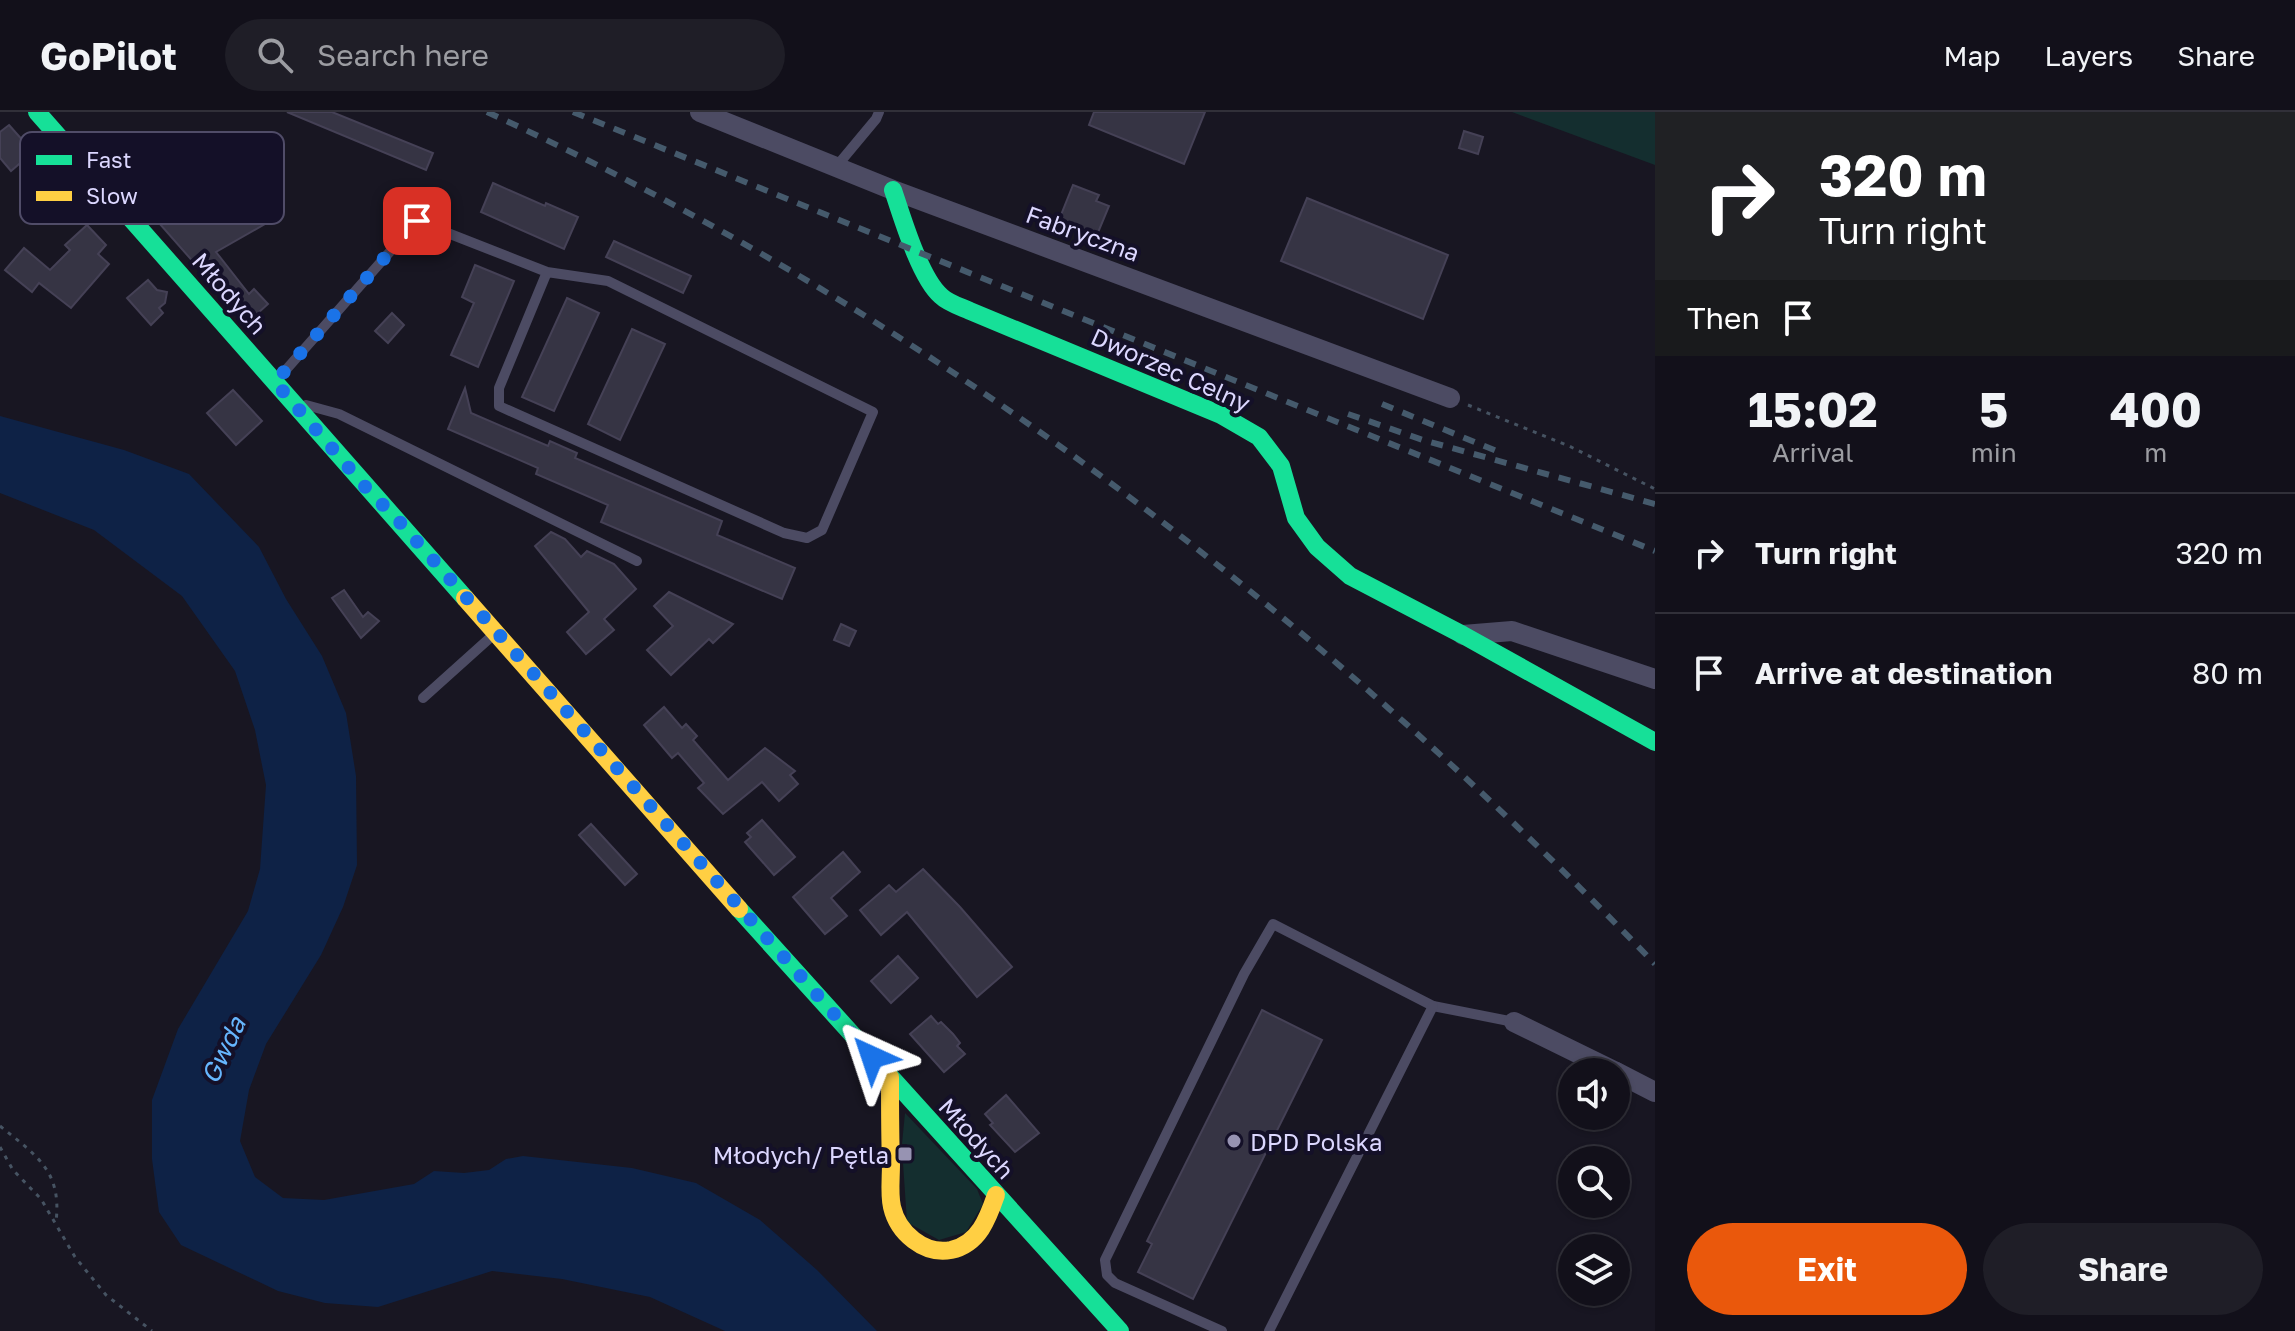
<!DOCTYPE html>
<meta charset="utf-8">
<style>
:root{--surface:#12101a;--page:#1f1e27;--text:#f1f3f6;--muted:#9c9da2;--line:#313039;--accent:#ea580c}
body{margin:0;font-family:"Golos Text",sans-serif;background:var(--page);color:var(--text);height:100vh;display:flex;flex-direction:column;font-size:30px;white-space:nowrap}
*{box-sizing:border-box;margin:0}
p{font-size:26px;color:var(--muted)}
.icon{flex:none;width:44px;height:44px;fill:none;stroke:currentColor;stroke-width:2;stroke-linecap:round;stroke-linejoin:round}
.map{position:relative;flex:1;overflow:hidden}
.drawer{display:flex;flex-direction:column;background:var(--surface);width:640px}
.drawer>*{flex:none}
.banner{background:#202124;color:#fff;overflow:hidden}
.controls{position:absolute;left:1558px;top:946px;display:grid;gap:16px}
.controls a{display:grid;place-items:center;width:72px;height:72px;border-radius:50%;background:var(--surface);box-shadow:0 2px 6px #0004,0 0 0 2px var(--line);font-size:40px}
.pin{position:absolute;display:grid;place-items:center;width:68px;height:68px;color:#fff;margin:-34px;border-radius:16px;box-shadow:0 4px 12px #0006}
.me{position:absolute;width:88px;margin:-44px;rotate:318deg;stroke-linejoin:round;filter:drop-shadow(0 0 6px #0008)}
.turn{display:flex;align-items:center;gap:28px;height:168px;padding:0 32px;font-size:36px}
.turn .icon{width:104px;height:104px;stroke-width:2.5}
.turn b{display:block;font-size:56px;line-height:68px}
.then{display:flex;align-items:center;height:76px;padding:0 32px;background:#0003;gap:16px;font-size:30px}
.eta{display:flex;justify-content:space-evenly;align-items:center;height:136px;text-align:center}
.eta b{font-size:48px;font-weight:700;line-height:56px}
.button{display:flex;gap:16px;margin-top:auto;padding:16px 32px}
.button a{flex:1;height:92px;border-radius:48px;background:var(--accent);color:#fff;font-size:32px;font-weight:700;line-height:92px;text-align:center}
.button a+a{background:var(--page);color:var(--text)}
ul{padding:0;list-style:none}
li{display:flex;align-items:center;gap:24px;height:120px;padding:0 32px;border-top:2px solid var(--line)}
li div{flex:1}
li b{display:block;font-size:30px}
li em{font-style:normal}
header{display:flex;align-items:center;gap:48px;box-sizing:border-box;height:112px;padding:0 40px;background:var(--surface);border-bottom:2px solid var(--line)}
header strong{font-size:38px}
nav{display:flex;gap:44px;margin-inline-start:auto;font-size:28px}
.search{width:560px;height:72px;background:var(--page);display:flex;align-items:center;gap:20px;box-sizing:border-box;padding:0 28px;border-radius:44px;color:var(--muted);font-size:30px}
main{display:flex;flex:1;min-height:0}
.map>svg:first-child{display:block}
</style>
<header>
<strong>GoPilot</strong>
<div class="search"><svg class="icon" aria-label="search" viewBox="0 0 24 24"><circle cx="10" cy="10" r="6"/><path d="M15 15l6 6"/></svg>Search here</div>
<nav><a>Map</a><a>Layers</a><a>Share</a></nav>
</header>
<main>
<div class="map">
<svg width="1655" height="1219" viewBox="0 0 1655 1219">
<rect width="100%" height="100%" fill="#181622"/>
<g fill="#142e2f">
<path d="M 1512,0 L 1655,0 L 1655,53 Z"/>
<path d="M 905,1001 L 977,1077 L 983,1092 L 966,1120 L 939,1128 L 907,1110 L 903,1051 L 908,1051 L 907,1032 L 902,1032 Z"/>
</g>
<path fill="#0e2246" d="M 0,304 L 124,338 L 189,362 L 259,435 L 286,487 L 322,544 L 346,601 L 356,664 L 357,753 L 343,795 L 321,843 L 266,932 L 249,978 L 240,1029 L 255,1065 L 283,1086 L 324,1088 L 414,1072 L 434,1059 L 464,1061 L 489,1058 L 506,1047 L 523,1044 L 632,1056 L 696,1071 L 760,1108 L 817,1158 L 877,1219 L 725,1219 L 650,1185 L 562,1167 L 492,1159 L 378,1195 L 325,1191 L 278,1179 L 181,1133 L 159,1100 L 152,1047 L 152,988 L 178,917 L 248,799 L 260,757 L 266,673 L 255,618 L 235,559 L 182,484 L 94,418 L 0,381 Z"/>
<g fill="#363444" stroke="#454156" stroke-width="2">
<path d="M 287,0 L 332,0 L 433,41 L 426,58 Z"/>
<path d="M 1094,0 L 1205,0 L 1184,52 L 1089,13 Z"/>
<path d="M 9,13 L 33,40 L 11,59 L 0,46 L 0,20 Z"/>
<path d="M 1464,19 L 1483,25 L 1478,42 L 1459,36 Z"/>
<path d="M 219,62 L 244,90 L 263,78 L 279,104 L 216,140 L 249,182 L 254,177 L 268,192 L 247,211 L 130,78 L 145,65 L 159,80 L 176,71 L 185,70 L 191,83 Z"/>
<path d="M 493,71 L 545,94 L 546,91 L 578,105 L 564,137 L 481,100 Z"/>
<path d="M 1073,73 L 1099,83 L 1096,89 L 1109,94 L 1097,123 L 1059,108 Z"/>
<path d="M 1307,86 L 1448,143 L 1423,207 L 1281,149 Z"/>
<path d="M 87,113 L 106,133 L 98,142 L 109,152 L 71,196 L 39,171 L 32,180 L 5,158 L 24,136 L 50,158 L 70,138 L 65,133 Z"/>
<path d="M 614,129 L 691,164 L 683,181 L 606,145 Z"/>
<path d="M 475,153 L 514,169 L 478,255 L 451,243 L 474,191 L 462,185 Z"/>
<path d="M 148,168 L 157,178 L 167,180 L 165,191 L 159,196 L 163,201 L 151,213 L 127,186 Z"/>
<path d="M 567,186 L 599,201 L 554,299 L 522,285 Z"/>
<path d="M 392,201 L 404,213 L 388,231 L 375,219 Z"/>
<path d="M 632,217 L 665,232 L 620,328 L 588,312 Z"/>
<path d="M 465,276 L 471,301 L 548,334 L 550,329 L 577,341 L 575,346 L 722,409 L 717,423 L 795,456 L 782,487 L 601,410 L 608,393 L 536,362 L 538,356 L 448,317 Z"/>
<path d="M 233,278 L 262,309 L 236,333 L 207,301 Z"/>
<path d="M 551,420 L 565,427 L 581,445 L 587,439 L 614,452 L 636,477 L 604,507 L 614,518 L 586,542 L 567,520 L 589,500 L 535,434 Z"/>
<path d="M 344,478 L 363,505 L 368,500 L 379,509 L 361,526 L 332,486 Z"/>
<path d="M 669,480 L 733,512 L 713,531 L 709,527 L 671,563 L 647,538 L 673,514 L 654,494 Z"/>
<path d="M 841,512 L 856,519 L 849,534 L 834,528 Z"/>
<path d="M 664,595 L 682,616 L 686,612 L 697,624 L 693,628 L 728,668 L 765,636 L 795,659 L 790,663 L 798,672 L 779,689 L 762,670 L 723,702 L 698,676 L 704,671 L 678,641 L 672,646 L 644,613 Z"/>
<path d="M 762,708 L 795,745 L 774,763 L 745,730 L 751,725 L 747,721 Z"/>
<path d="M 591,712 L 637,762 L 625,773 L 579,723 Z"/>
<path d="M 843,740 L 860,760 L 831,786 L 847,804 L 825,822 L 793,785 Z"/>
<path d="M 923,757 L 960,795 L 1012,855 L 977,885 L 907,800 L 881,823 L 860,798 L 889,773 L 896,780 Z"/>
<path d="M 898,844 L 918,866 L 891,891 L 871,869 Z"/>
<path d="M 1262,898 L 1322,928 L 1193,1187 L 1138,1160 L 1152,1132 L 1147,1129 Z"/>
<path d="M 931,904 L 938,912 L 941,910 L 953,922 L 960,931 L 957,934 L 965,942 L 944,960 L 910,922 Z"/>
<path d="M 1006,983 L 1039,1021 L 1015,1040 L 990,1013 L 993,1011 L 985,1002 Z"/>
</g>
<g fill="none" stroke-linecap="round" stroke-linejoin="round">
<g stroke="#465362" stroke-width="3" stroke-dasharray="4 6" stroke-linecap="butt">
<path d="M 1468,293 L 1569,334 L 1655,377"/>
<path d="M 0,1014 C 37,1044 62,1059 56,1110"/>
<path d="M 0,1035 L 13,1058 L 41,1087 L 75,1145 L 106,1183 L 152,1219"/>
</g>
<g stroke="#4c4b63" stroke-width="10">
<path d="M 836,55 L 876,7 L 879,0"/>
<path d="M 277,268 L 417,109 L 547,160 L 608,169 L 873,300 L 822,418 L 807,426 L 784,421 L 499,294 L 499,276 L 547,160"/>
<path d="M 306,293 L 339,302 L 637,449"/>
<path d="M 423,586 L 492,524"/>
<path d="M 1222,1219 L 1115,1171 L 1107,1163 L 1105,1148 L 1244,862 L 1273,812 L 1433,894 L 1514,910"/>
<path d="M 1269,1219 L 1433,894"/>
</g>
<g stroke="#4c4b63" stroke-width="20">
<path d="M 700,0 L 893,78 L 1450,286"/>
<path d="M 1463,523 L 1512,519 L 1655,567"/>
<path d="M 1514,910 L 1616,960"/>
<path d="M 1616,960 L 1655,980"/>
</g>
<g stroke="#16e098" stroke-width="18">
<path d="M 37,0 L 465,486"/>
<path d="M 893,78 C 902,105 920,166 941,184 C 948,191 961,195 970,199 L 1221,303 L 1259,325 L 1281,354 L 1296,406 L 1317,435 L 1350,464 L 1463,523 L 1655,630"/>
<path d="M 739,797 L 1120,1219"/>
</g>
<g stroke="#ffcf43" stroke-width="18">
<path d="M 465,486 L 739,797"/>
<path d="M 890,965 C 890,994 890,1023 891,1052 C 891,1066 889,1082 892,1095 C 898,1121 924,1143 951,1138 C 979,1132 988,1106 996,1083"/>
</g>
<g stroke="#455a6c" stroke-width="6" stroke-dasharray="12 10" stroke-linecap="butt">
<path d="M 487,0 C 928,202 1319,503 1655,852"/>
<path d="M 573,0 L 1655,439"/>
<path d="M 1382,292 L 1499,340"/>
<path d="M 1348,302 L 1423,328 L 1655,392"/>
</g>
</g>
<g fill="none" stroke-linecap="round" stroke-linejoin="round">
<path stroke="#1a73e8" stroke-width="14" stroke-dasharray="0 25.2" d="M 417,109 L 275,270 L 367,377 L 397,407 L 872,945"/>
</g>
<g fill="#9793b2" stroke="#141028" stroke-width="3">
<circle cx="1234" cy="1029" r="8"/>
<rect x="897" y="1034" width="16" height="16" rx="4"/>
</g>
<g text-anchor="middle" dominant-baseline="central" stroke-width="8" stroke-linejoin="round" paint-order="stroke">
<g font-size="24" fill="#dcd7ff" stroke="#141028">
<text transform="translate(1083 121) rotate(20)">Fabryczna</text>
<text transform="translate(230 181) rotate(49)">Młodych</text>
<text transform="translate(1171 257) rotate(24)">Dworzec Celny</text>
<text transform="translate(977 1026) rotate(48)">Młodych</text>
</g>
<g font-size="24" fill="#dcd7ff" stroke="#141028" text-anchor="start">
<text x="1250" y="1029">DPD Polska</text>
<text x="889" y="1042" text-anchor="end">Młodych/ Pętla</text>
</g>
<g font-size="26" font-style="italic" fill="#66b6fe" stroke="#141028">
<text transform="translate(223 938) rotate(-65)">Gwda</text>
</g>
</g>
<rect x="20" y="20" width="264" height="92" rx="12" fill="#141028" stroke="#504c68" stroke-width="2"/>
<rect x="36" y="43" width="36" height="10" fill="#16e098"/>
<rect x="36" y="79" width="36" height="10" fill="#ffcf43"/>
<g font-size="22" fill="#dcd7ff">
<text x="86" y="56">Fast</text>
<text x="86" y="92">Slow</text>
</g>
</svg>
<div class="controls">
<a><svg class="icon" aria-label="sound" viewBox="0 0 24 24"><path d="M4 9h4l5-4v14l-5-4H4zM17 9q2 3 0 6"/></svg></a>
<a><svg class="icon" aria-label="search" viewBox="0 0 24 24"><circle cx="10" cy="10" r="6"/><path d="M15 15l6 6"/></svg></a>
<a><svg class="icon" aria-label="layers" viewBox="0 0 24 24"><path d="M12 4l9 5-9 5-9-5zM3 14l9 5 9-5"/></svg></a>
</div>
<div class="pin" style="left:417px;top:109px;background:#d93025"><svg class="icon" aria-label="arrive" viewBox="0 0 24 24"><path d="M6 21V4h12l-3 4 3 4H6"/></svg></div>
<svg class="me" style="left:872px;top:945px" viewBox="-20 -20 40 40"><path d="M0-17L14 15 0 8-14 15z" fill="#1a73e8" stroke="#fff" stroke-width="4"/></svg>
</div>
<section class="drawer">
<div class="banner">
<div class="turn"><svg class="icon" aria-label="right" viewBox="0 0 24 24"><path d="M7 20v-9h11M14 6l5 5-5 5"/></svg><div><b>320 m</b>Turn right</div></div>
<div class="then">Then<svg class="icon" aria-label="arrive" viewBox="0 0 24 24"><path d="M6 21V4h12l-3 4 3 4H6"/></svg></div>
</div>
<div class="eta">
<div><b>15:02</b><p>Arrival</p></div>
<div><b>5</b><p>min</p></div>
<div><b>400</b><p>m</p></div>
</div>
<ul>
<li><svg class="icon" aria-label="right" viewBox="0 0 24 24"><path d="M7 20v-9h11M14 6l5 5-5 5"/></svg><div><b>Turn right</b></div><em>320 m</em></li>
<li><svg class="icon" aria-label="arrive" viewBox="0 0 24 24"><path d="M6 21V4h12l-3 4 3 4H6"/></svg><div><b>Arrive at destination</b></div><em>80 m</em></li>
</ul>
<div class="button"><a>Exit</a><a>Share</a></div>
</section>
</main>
